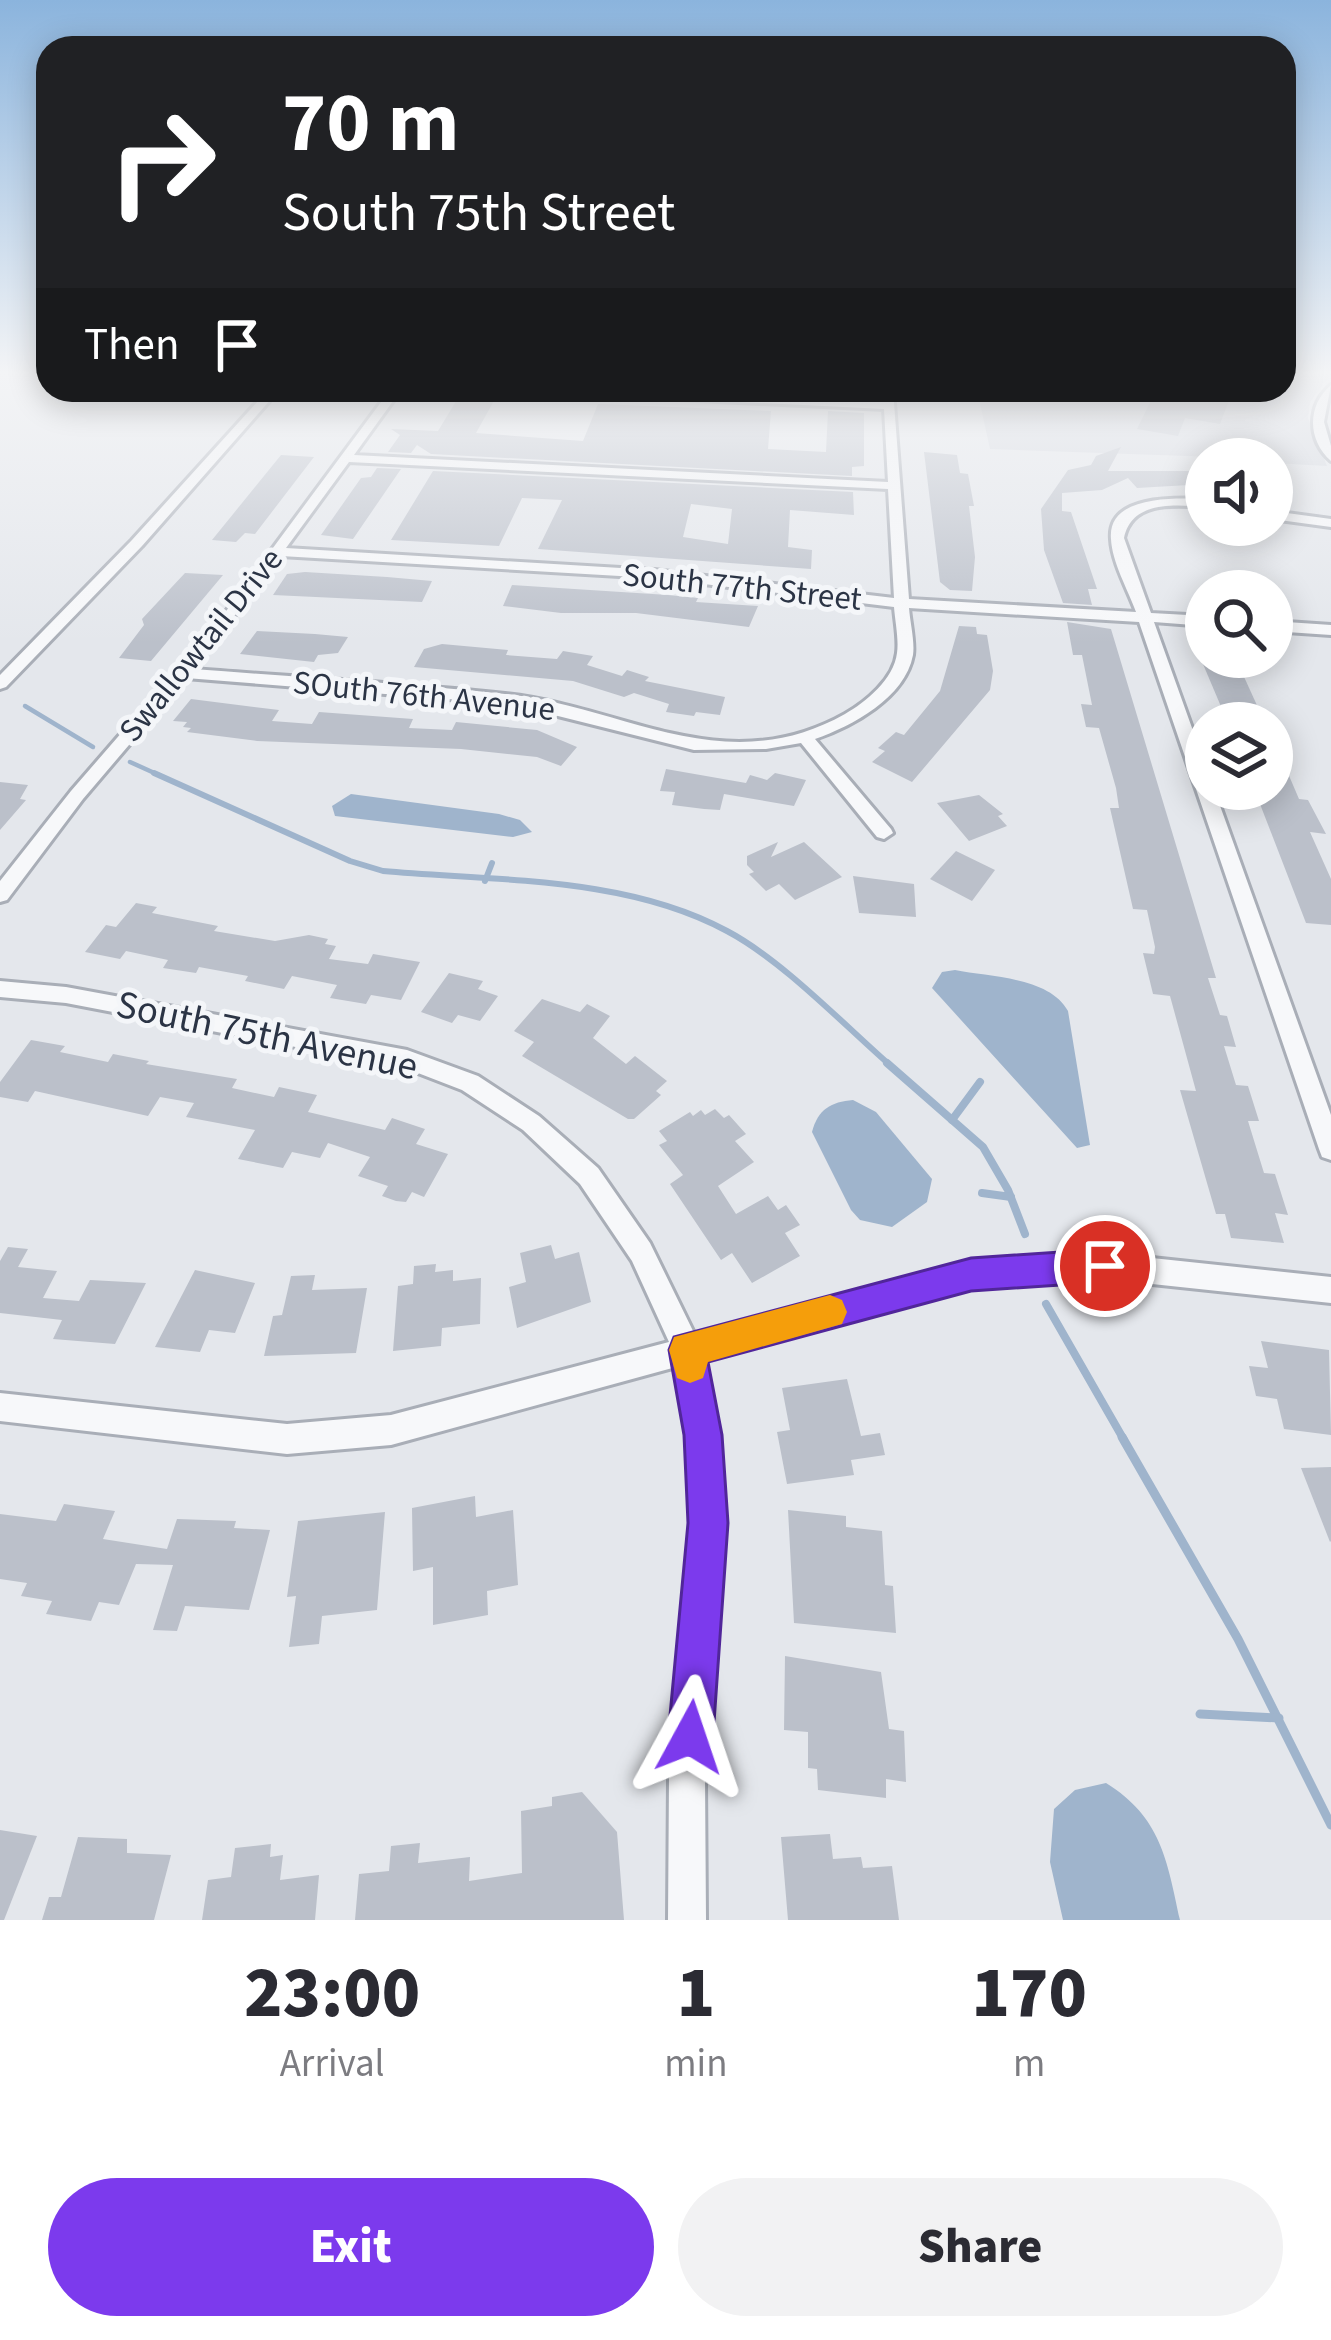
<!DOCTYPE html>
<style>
:root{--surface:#fff;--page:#f2f2f3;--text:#2b2b33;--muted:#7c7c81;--accent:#7c3aed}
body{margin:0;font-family:"Source Sans 3",sans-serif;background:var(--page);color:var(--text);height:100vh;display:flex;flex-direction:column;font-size:45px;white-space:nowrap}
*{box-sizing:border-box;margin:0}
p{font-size:39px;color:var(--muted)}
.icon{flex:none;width:66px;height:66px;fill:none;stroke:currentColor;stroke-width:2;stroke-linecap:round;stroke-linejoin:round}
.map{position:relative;height:1920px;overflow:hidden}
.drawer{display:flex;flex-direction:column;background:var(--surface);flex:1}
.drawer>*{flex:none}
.guide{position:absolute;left:36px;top:36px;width:1260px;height:366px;border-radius:36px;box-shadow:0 6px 30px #0003;background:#202124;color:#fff;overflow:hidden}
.fabs{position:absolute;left:1185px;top:438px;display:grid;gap:24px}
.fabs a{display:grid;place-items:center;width:108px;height:108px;border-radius:50%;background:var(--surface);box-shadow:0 6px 30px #0003;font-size:60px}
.pin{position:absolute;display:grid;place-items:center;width:102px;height:102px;color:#fff;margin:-51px;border:6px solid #fff;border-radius:50%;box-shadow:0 3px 12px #0007}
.me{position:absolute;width:132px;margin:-66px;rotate:5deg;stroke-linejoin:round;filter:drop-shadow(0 0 9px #0008)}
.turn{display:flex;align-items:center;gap:42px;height:252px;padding:0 48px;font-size:54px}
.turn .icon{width:156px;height:156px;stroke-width:2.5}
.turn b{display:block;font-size:84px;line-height:102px}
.then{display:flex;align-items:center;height:114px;padding:0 48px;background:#0003;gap:24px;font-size:45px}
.eta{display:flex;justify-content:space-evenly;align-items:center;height:204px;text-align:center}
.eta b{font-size:72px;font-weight:800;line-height:84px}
.primary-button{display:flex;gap:24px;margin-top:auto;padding:24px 48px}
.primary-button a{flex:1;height:138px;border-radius:72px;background:var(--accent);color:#fff;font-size:48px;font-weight:800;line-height:138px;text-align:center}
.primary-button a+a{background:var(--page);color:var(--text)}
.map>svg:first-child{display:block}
</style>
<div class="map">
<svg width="1331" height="1920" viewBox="0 0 1331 1920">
<rect width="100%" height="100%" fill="#e4e7ec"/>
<path fill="#d2d6de" d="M 1284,374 L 1331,374 L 1310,402 L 1308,418 L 1327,466 L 1272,463 L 1272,459 L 990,449 L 977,390 L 1284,390 Z"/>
<g fill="#9fb4cc">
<path d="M 351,794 L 499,814 L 520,820 L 532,832 L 513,837 L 335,816 L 332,806 Z"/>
<path d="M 955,970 C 990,977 1050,977 1068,1011 L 1090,1145 L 1077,1148 L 932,988 L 942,972 Z"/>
<path d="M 853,1100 L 876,1112 L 932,1179 L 927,1202 L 892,1227 L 860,1220 L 851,1210 L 812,1132 C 818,1109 831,1102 853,1100 Z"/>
<path d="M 1106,1783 C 1161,1817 1167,1860 1180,1920 L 1063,1920 L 1050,1862 L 1054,1809 L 1075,1790 Z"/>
</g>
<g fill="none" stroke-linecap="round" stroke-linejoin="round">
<g stroke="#9fb4cc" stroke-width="4.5">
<path d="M 25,706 L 93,747"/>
<path d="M 130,762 L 161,776"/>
</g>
<g stroke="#9fb4cc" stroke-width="6">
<path d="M 154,773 L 350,861 L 383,871 C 495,881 626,876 727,931 C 782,960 843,1024 891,1066"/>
<path d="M 485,881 L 492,863"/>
</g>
<g stroke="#9fb4cc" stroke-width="8">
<path d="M 887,1063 L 983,1147 L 1008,1190 L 1025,1234"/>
<path d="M 952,1120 L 980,1082"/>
<path d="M 982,1193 L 1011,1197"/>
<path d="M 1046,1304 L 1124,1440"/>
</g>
<g stroke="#9fb4cc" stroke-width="9">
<path d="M 1122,1437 L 1238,1639 L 1331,1825"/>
<path d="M 1200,1714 L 1279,1718"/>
</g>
</g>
<g fill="#bbc0ca" fill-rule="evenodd">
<path d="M 1156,390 L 1233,390 L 1220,424 L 1185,418 L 1178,436 L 1137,429 Z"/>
<path d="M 464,397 L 495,399 L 476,433 L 583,441 L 598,404 L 771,411 L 768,449 L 826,452 L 828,411 L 864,413 L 864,466 L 852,467 L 852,476 L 431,454 L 417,445 L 411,453 L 388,452 L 400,435 L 391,429 L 438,431 L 458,398 Z"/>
<path d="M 1121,447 L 1108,471 L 1206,471 L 1206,484 L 1137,488 L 1128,478 L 1102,490 L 1062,493 L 1062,511 L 1071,512 L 1097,589 L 1088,589 L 1092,605 L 1063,603 L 1044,550 L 1041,509 L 1068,470 L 1091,465 L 1096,456 Z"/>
<path d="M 924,452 L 957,455 L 960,473 L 968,474 L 974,506 L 969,506 L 975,557 L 972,591 L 950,590 L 940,582 Z"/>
<path d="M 281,455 L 314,457 L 255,534 L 245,533 L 236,542 L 212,540 Z"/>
<path d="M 377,468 L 401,469 L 353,539 L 321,535 L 361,478 L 371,477 Z"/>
<path d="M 433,471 L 853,492 L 854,515 L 790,510 L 788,547 L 812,550 L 811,569 L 538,549 L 562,500 L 522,498 L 499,546 L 391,540 ZM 691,504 L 732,509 L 728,544 L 683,537 Z"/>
<path d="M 305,572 L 387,577 L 432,581 L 422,602 L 273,595 L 287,574 Z"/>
<path d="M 185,573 L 223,575 L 151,661 L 119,658 L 144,625 L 142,619 Z"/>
<path d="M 512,585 L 668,595 L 698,598 L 696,602 L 758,606 L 749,627 L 636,613 L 561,613 L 503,606 Z"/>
<path d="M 1067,622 L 1111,629 L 1216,978 L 1208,978 L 1220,1015 L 1227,1016 L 1236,1047 L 1224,1046 L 1236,1085 L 1248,1086 L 1259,1121 L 1248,1121 L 1264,1173 L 1275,1174 L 1288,1215 L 1275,1213 L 1284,1243 L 1231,1238 L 1225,1214 L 1216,1214 L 1180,1090 L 1196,1091 L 1170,996 L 1153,994 L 1143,953 L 1154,954 L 1155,947 L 1147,910 L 1133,909 L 1110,808 L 1119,808 L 1116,788 L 1099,728 L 1086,727 L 1081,704 L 1092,705 L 1082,655 L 1073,655 Z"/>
<path d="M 959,626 L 976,627 L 977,634 L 987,635 L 993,671 L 990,690 L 912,782 L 872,762 L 885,751 L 878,748 L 896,732 L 904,735 L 940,691 Z"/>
<path d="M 257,631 L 315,634 L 348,637 L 338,653 L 318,655 L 314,662 L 240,654 Z"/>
<path d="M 442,644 L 508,650 L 506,655 L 557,659 L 563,651 L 593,656 L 587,665 L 622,676 L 627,670 L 649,677 L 645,681 L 725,697 L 720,715 L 696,712 L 694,716 L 666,712 L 669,704 L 634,693 L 624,697 L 573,681 L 414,667 L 424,649 Z"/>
<path d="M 1200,657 L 1235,657 L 1265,723 L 1228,723 Z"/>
<path d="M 191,699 L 279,710 L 272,721 L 312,724 L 319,712 L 413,719 L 409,728 L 452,730 L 456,722 L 537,730 L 577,747 L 561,766 L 537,757 L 461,749 L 257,741 L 187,732 L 191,728 L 183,727 L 187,722 L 173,721 Z"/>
<path d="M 1272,736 L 1299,799 L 1308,800 L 1326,834 L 1310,832 L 1331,879 L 1331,925 L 1306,923 L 1260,804 L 1258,796 L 1272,797 Z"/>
<path d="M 666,769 L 746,783 L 750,775 L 767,780 L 775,773 L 806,780 L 794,806 L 724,794 L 720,810 L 704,809 L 672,805 L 675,792 L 660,791 Z"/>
<path d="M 0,782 L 28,785 L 20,799 L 26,800 L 0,830 Z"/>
<path d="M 979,795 L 1003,814 L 998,816 L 1007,826 L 969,841 L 937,803 Z"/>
<path d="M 778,842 L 771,857 L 804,842 L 842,877 L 795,900 L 779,884 L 766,891 L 749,874 L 754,872 L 747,865 L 747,856 Z"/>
<path d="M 956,851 L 995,870 L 972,901 L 930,879 Z"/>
<path d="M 853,876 L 914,884 L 916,917 L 859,913 Z"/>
<path d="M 136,903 L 157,907 L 152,913 L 218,926 L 214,931 L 275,941 L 309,935 L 328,939 L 325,944 L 336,946 L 329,959 L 368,964 L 373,954 L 420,962 L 401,1000 L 371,995 L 366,1004 L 330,998 L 337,985 L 292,976 L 284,989 L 245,981 L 248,976 L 199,967 L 196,973 L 163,968 L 168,960 L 126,951 L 120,959 L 85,952 L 106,925 L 116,927 Z"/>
<path d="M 449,973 L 483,981 L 478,989 L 498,996 L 480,1021 L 458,1015 L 452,1023 L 421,1012 Z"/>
<path d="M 542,999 L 580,1012 L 587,1004 L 610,1016 L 593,1038 L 626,1064 L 635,1056 L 667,1081 L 656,1091 L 661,1095 L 634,1119 L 628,1119 L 522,1056 L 534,1042 L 514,1031 Z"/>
<path d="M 31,1040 L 65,1046 L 60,1052 L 108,1062 L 113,1054 L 149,1061 L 146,1064 L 237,1079 L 232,1088 L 274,1097 L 279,1087 L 317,1095 L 308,1112 L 385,1130 L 392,1118 L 425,1129 L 416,1144 L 448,1154 L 424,1197 L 412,1192 L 406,1202 L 396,1201 L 382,1196 L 388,1186 L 358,1176 L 370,1157 L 328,1143 L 320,1158 L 292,1152 L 283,1168 L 238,1159 L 255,1130 L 186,1117 L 194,1103 L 160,1097 L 148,1116 L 35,1091 L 28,1102 L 0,1097 L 0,1082 Z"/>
<path d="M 715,1109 L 724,1118 L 729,1115 L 746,1134 L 735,1141 L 754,1162 L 718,1186 L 736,1214 L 768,1196 L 778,1210 L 786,1205 L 800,1225 L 785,1233 L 800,1256 L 752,1283 L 732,1253 L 721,1260 L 670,1184 L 683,1175 L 659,1145 L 667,1141 L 659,1131 L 690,1112 L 693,1116 L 701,1110 L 705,1115 Z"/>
<path d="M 551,1245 L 555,1259 L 579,1252 L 591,1302 L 517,1328 L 509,1287 L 526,1282 L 520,1253 Z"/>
<path d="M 8,1247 L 28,1249 L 18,1267 L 57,1271 L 43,1298 L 79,1301 L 90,1280 L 146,1283 L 115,1344 L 53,1339 L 62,1320 L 0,1313 L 0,1261 Z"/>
<path d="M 436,1264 L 435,1272 L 453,1270 L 453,1281 L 481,1278 L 480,1324 L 442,1328 L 441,1346 L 393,1351 L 398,1286 L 413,1284 L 414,1266 Z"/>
<path d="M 195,1270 L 255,1283 L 235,1333 L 209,1330 L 200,1352 L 155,1347 Z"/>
<path d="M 315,1275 L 312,1290 L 367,1288 L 356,1353 L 264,1356 L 273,1316 L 282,1315 L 291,1276 Z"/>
<path d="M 1261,1341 L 1329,1350 L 1331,1435 L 1284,1429 L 1277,1399 L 1256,1396 L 1249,1366 L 1268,1368 Z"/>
<path d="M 847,1379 L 861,1436 L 880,1433 L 885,1455 L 851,1460 L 854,1475 L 787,1484 L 777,1432 L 790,1430 L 782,1388 Z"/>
<path d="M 1331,1467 L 1331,1541 L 1330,1542 L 1301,1468 Z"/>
<path d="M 475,1496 L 476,1517 L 513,1510 L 518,1585 L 487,1591 L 488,1615 L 433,1625 L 433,1567 L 413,1571 L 412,1508 Z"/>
<path d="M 64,1504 L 115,1511 L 103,1539 L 167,1549 L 177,1519 L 236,1521 L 234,1528 L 270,1530 L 249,1610 L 185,1606 L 177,1631 L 153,1630 L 173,1565 L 136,1564 L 119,1605 L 99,1602 L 91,1621 L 46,1614 L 52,1601 L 21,1596 L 27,1583 L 0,1579 L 0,1514 L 56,1521 Z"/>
<path d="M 788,1510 L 846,1516 L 846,1527 L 882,1531 L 885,1585 L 893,1586 L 896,1633 L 794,1623 Z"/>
<path d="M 385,1512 L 377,1610 L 322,1616 L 319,1644 L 289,1647 L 296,1596 L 287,1597 L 298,1521 Z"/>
<path d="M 785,1656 L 881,1672 L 889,1729 L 904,1731 L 906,1782 L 886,1779 L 886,1798 L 818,1790 L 817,1769 L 808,1768 L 808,1732 L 784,1730 Z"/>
<path d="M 582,1792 L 617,1832 L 624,1920 L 355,1920 L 359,1874 L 389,1871 L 391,1846 L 420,1843 L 418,1863 L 470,1857 L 469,1881 L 522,1873 L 521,1811 L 552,1806 L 552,1797 Z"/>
<path d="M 0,1830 L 37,1836 L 4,1920 L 0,1920 Z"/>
<path d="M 830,1834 L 833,1859 L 861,1857 L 863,1868 L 892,1866 L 899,1920 L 788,1920 L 781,1837 Z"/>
<path d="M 78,1837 L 127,1839 L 127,1853 L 171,1855 L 154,1920 L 42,1920 L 49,1897 L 61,1897 Z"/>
<path d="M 271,1844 L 270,1857 L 283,1855 L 280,1880 L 319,1875 L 315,1920 L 202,1920 L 208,1880 L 231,1877 L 235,1848 Z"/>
</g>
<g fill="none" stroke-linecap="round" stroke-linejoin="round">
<g stroke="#a9aeb7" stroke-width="6">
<g id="minor">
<path d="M 1331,385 L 1324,422 L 1331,446 L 1331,461 C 1307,440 1307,405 1331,385 Z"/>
<path d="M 268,390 L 279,390 L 142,546 L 6,687 L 0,689 L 0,675 L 132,540 Z"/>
<path d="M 390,390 L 401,390 L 354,455 L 888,482 L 884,409 L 554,393 L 549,390 L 623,390 L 883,402 L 883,390 L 893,390 L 909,599 L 1136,612 C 1128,590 1112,562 1111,539 C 1107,494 1178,498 1206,499 L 1206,507 C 1175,505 1132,500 1124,538 L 1151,613 L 1206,616 L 1206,626 L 1154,622 L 1206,767 L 1206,789 L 1214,789 L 1331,1115 L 1331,1160 L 1322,1157 L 1319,1149 L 1139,622 L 909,608 C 910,622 915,642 913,655 C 905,698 852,726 815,739 L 891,829 L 893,833 L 884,839 L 877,837 L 801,743 L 766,749 L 694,750 L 510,704 L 186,678 L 83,799 L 7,900 L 0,902 L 0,881 L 71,791 L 221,618 ZM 349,462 L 888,489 L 894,598 L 654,570 L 286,548 ZM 281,556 L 654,578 L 894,607 C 895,621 899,639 897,653 C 894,679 866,702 845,714 C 724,782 623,706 505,694 C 402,683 297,677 193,669 Z"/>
<path d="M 1272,511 L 1331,519 L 1331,527 L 1272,519 Z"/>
<path d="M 1272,621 L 1331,625 L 1331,635 L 1272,631 Z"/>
<path d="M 0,981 L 66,987 L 407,1050 L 478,1076 L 539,1116 L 598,1168 L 650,1243 L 695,1335 L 971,1262 L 1105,1253 L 1331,1277 L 1331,1303 L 1105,1279 L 971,1288 L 703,1360 L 718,1435 L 723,1523 L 705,1779 L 706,1920 L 668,1920 L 669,1779 L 693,1523 L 688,1435 L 676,1367 L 391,1445 L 287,1454 L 0,1421 L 0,1393 L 287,1424 L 391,1415 L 669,1342 L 632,1261 L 580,1184 L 523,1130 L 462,1090 L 405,1068 L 66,1003 L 0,997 Z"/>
</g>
</g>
<use href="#minor" fill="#f7f8fa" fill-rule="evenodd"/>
</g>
<linearGradient id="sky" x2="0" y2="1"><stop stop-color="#8bb4dd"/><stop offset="0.58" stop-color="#f3f4f6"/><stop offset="1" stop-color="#f3f4f6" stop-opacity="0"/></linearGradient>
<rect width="1331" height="643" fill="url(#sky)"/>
<path fill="#7c3aed" stroke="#51269a" stroke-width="3" d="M 1105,1249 L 1117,1254 L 1122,1266 L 1117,1277 L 1105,1282 L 971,1291 L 708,1362 L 722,1435 L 728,1523 L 713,1737 L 706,1753 L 690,1759 L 674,1753 L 668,1737 L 688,1523 L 684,1435 L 669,1350 L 674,1337 L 971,1258 Z"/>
<path fill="#f59e0b" d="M 830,1295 L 842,1300 L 847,1312 L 842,1324 L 708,1362 L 703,1378 L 690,1383 L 677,1378 L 669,1350 L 674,1337 Z"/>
<g text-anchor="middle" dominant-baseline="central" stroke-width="10" stroke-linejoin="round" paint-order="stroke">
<g font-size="33" fill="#2b3445" stroke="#f4f6f9">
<text transform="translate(742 587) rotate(6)">South 77th Street</text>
<text transform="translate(201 645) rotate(-51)">Swallowtail Drive</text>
<text transform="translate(424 696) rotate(6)">SOuth 76th Avenue</text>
</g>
<g font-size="39" fill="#2b3445" stroke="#f4f6f9">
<text transform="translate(267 1036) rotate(12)">South 75th Avenue</text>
</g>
</g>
</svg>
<div class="fabs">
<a><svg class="icon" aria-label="sound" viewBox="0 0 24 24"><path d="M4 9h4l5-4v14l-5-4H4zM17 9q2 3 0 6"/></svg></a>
<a><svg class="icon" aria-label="search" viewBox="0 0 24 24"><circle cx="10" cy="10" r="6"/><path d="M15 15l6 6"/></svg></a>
<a><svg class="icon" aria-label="layers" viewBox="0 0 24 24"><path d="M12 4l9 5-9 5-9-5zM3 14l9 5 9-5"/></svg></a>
</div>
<div class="pin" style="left:1105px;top:1266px;background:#d93025"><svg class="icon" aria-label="arrive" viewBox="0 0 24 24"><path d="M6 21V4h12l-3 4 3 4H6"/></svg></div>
<svg class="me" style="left:690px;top:1737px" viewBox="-20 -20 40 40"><path d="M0-17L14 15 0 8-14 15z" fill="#7c3aed" stroke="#fff" stroke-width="4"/></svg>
<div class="guide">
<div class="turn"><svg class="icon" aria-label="right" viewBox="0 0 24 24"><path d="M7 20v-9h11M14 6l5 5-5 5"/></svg><div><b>70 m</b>South 75th Street</div></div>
<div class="then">Then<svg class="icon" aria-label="arrive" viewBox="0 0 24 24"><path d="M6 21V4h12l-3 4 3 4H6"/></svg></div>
</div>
</div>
<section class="drawer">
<div class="eta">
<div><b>23:00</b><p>Arrival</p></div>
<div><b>1</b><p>min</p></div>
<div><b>170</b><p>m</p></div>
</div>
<div class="primary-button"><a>Exit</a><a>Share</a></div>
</section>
